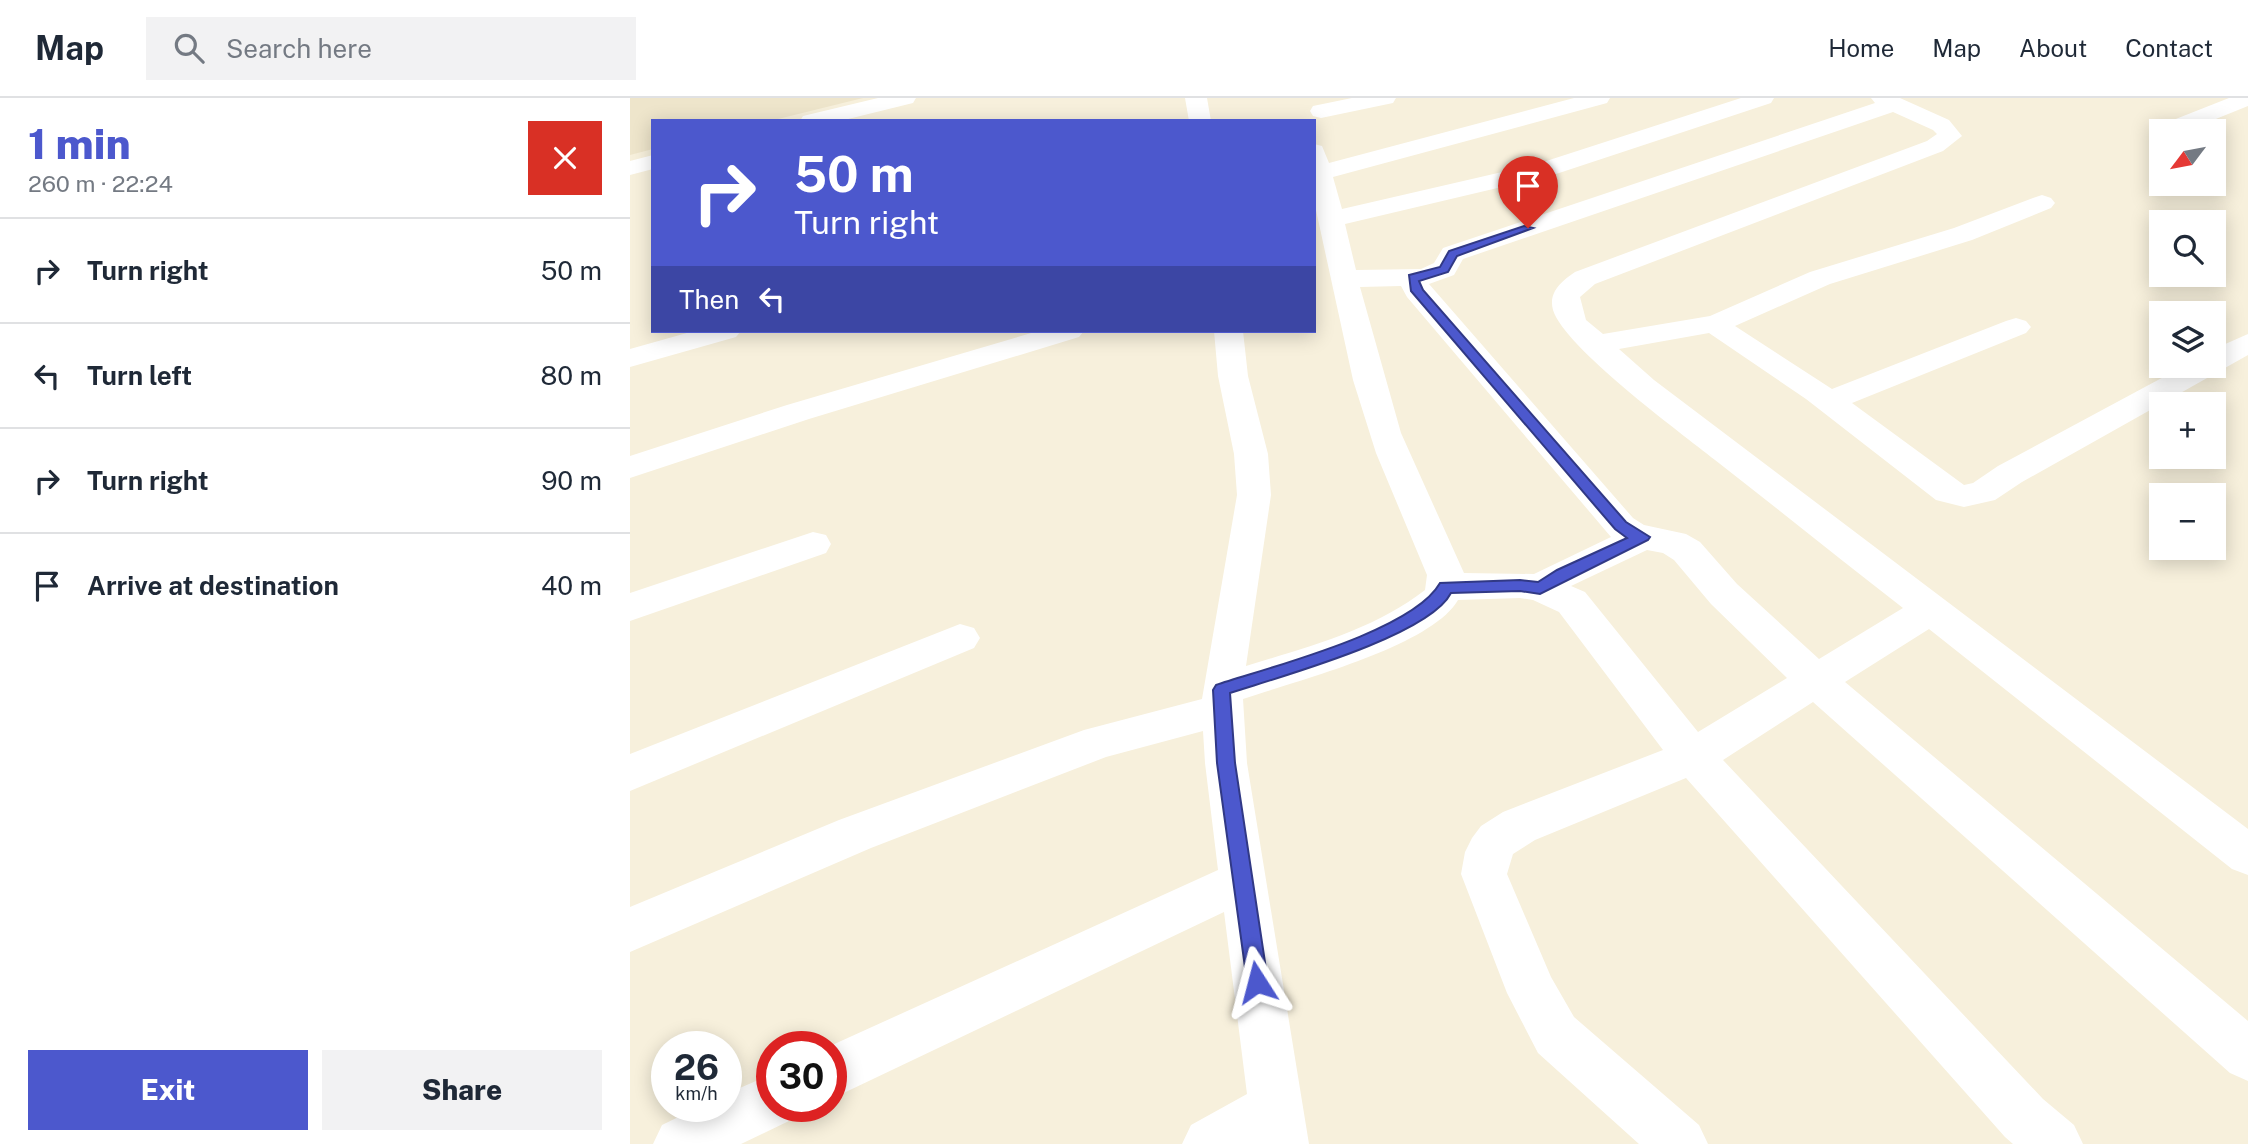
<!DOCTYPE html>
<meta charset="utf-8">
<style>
:root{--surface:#fff;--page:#f2f2f3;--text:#1f2937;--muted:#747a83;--line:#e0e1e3;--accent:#4c58cd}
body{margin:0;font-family:"Public Sans",sans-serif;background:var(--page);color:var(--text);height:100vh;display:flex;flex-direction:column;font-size:26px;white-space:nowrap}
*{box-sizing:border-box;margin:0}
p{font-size:23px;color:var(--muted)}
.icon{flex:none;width:38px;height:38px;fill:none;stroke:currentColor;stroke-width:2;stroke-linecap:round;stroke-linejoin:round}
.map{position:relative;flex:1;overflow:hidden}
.details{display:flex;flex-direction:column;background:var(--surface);width:630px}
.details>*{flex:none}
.hud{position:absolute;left:21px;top:21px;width:665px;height:214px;border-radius:0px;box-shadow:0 4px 18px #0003;background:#4c58cd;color:#fff;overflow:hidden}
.needle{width:46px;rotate:238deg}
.controls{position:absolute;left:1519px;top:21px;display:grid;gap:14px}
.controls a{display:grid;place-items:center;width:77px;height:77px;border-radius:0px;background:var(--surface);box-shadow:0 4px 18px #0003;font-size:35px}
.speed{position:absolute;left:21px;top:933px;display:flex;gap:14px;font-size:35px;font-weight:700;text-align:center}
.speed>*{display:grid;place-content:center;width:91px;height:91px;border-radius:50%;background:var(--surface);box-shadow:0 4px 18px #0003;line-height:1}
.speed small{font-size:18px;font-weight:400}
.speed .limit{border:10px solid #d22;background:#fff;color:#111}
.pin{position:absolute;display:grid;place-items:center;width:60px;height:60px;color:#fff;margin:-72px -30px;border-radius:50% 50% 50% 0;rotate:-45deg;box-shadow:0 0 7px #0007}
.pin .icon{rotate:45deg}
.me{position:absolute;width:77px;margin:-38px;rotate:351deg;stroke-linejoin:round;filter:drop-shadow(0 0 5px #0008)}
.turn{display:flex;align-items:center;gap:24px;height:147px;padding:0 28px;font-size:32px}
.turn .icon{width:91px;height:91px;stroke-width:2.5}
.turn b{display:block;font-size:49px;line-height:60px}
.then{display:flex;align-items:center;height:66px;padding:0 28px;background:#0003;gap:14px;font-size:26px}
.round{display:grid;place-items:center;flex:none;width:74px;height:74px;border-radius:0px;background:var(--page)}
.head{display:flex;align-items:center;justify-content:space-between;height:119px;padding:0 28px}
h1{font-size:42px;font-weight:800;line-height:52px;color:var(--accent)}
.primary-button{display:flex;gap:14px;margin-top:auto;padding:14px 28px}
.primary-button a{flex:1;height:80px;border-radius:0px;background:var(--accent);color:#fff;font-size:28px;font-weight:800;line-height:80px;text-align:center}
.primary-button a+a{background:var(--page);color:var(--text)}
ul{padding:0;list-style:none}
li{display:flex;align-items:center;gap:21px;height:105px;padding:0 28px;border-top:2px solid var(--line)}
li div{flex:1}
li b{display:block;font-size:26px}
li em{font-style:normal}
header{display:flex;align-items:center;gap:42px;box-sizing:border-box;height:98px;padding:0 35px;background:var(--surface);border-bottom:2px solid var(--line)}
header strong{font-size:33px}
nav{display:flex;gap:38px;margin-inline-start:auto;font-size:24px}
.search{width:490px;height:63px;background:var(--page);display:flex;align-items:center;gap:18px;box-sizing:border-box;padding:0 24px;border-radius:0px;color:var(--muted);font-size:26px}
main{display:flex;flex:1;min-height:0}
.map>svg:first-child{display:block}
</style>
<header>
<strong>Map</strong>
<div class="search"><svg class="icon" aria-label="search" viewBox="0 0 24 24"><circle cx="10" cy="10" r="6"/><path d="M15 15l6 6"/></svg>Search here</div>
<nav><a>Home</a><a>Map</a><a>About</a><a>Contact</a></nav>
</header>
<main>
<section class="details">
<div class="head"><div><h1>1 min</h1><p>260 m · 22:24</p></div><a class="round" style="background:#d93025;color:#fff"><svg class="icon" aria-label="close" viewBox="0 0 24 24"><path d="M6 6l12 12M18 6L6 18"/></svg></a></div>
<ul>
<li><svg class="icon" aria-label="right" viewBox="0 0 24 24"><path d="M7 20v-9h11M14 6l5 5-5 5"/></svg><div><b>Turn right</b></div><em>50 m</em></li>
<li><svg class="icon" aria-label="left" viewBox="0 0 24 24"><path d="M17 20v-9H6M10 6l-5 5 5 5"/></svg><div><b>Turn left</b></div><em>80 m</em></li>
<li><svg class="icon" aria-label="right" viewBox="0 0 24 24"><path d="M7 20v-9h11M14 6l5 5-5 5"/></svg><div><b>Turn right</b></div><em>90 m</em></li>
<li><svg class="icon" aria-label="arrive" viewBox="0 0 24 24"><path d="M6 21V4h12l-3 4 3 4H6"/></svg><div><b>Arrive at destination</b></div><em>40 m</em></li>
</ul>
<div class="primary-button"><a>Exit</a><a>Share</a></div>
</section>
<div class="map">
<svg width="1618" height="1046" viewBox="0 0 1618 1046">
<rect width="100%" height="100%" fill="#f7f0dc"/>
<path fill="#eee5cb" d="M 0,0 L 233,0 L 140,23 L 23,23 L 23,51 L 0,57 Z"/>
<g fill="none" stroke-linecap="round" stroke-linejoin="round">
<g fill="#fff" fill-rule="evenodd">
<path d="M 248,0 L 286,0 L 283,5 L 210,23 L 170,23 L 173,18 Z"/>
<path d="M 555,0 L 577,0 L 581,23 L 559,23 Z"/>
<path d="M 722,0 L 766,0 L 763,5 L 691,20 L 683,18 L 680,13 L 683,8 Z"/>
<path d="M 944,0 L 980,0 L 977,5 L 703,79 L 712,111 L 907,66 L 1111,0 L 1144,0 L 1141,5 L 923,77 L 715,126 L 726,172 L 791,171 L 804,165 L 813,150 L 1245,5 L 1241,0 L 1270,0 L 1319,22 L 1332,38 L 1313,53 L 965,186 L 950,199 L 956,222 L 973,236 L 1080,218 L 1180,174 L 1324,130 L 1403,100 L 1412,97 L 1421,100 L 1425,105 L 1421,110 L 1342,142 L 1200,186 L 1105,228 L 1202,291 L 1376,223 L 1386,220 L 1396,223 L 1401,229 L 1396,235 L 1222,305 L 1334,387 L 1343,385 L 1368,368 L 1554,268 L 1584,268 L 1584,251 L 1618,236 L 1618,257 L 1392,384 L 1365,402 L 1334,409 L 1306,402 L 1176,301 L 1079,235 L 989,251 L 1024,282 L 1618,731 L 1618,777 L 1602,771 L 1299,531 L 1215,584 L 1618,923 L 1618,983 L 1600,975 L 1183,604 L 1093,662 L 1413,1001 L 1444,1027 L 1453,1046 L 1383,1046 L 1375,1039 L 1056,680 L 905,742 L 883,756 L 877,776 L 921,879 L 944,919 L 1069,1027 L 1078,1046 L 1009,1046 L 908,955 L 877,895 L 831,776 L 835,754 L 842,740 L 851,728 L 873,714 L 1033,652 L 929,514 L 903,502 L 890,500 L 828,502 C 801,549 665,583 613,601 L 617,665 L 679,1046 L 552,1046 L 561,1027 L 617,996 L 594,814 L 201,1001 L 200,948 L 588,772 L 575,665 L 573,633 L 476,659 L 241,750 L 0,854 L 0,809 L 209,722 L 454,632 L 572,601 L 607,397 L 604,356 L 588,278 L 584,233 L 613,233 L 618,278 L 638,356 L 641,397 L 616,568 C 677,549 744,532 795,492 L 797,477 L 746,355 L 723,282 L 684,103 L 684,46 L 692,48 L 699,65 ZM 1263,14 L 1303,32 L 1307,36 L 1297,43 L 945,174 C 932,183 918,194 923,212 C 935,250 1050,334 1085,362 C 1148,411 1210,461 1273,510 L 1189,561 L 1107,486 L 1070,444 L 1056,436 L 1014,427 L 1003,420 L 799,186 L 824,177 L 833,161 ZM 771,188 L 777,199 L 981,439 L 904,476 L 834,475 L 771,335 L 730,189 ZM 1017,452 L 1033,455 L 1044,462 L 1081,506 L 1157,580 L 1068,634 L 955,494 L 941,488 Z"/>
<path d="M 1599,0 L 1618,0 L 1618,8 L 1556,33 L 1531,33 L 1531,39 L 1524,33 L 1528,28 Z"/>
<path d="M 23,57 L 23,71 L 0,77 L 0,63 Z"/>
<path d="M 64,233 L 111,233 L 106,239 L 0,269 L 0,251 Z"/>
<path d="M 408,233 L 454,233 L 449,239 L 179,321 L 0,380 L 0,358 L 157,307 Z"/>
<path d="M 183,434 L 196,437 L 201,446 L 196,455 L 0,523 L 0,495 Z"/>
<path d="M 330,526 L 344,530 L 350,540 L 344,550 L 0,693 L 0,656 Z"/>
<path d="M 142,976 L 142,1008 L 167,1008 L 161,1022 L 111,1046 L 23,1046 L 32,1027 L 71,1008 L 96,1008 L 96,996 Z"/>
</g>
</g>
<path fill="#4c58cd" stroke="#313985" stroke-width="2" d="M 894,128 L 903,130 L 827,158 L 818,174 L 789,183 L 793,192 L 996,424 L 1020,439 L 1018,442 L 910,496 L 890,493 L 821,495 C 799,538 649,579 600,595 L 605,665 L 638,884 L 635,891 L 627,894 L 620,891 L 617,884 L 587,665 L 583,592 L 586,587 C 640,569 783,533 810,485 L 890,482 L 908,484 L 927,472 L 997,440 L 985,431 L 781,193 L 779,177 L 810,169 L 819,153 Z"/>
</svg>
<div class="controls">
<a><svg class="needle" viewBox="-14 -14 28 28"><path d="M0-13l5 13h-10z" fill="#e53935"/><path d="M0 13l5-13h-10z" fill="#747a83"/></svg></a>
<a><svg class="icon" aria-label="search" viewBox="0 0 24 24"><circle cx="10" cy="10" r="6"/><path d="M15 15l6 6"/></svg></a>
<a><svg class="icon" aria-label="layers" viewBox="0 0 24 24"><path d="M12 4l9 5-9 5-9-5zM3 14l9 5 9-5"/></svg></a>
<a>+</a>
<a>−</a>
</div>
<div class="speed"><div>26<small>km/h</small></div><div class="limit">30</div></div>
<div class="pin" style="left:898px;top:130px;background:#d93025"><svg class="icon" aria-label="arrive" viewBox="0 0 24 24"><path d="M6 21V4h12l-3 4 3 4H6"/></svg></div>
<svg class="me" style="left:627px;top:884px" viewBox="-20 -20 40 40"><path d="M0-17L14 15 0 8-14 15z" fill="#4c58cd" stroke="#fff" stroke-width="4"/></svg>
<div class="hud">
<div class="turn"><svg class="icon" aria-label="right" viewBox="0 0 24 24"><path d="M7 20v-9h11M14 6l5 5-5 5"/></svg><div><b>50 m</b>Turn right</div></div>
<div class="then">Then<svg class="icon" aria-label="left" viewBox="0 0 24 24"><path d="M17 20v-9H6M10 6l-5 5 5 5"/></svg></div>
</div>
</div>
</main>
